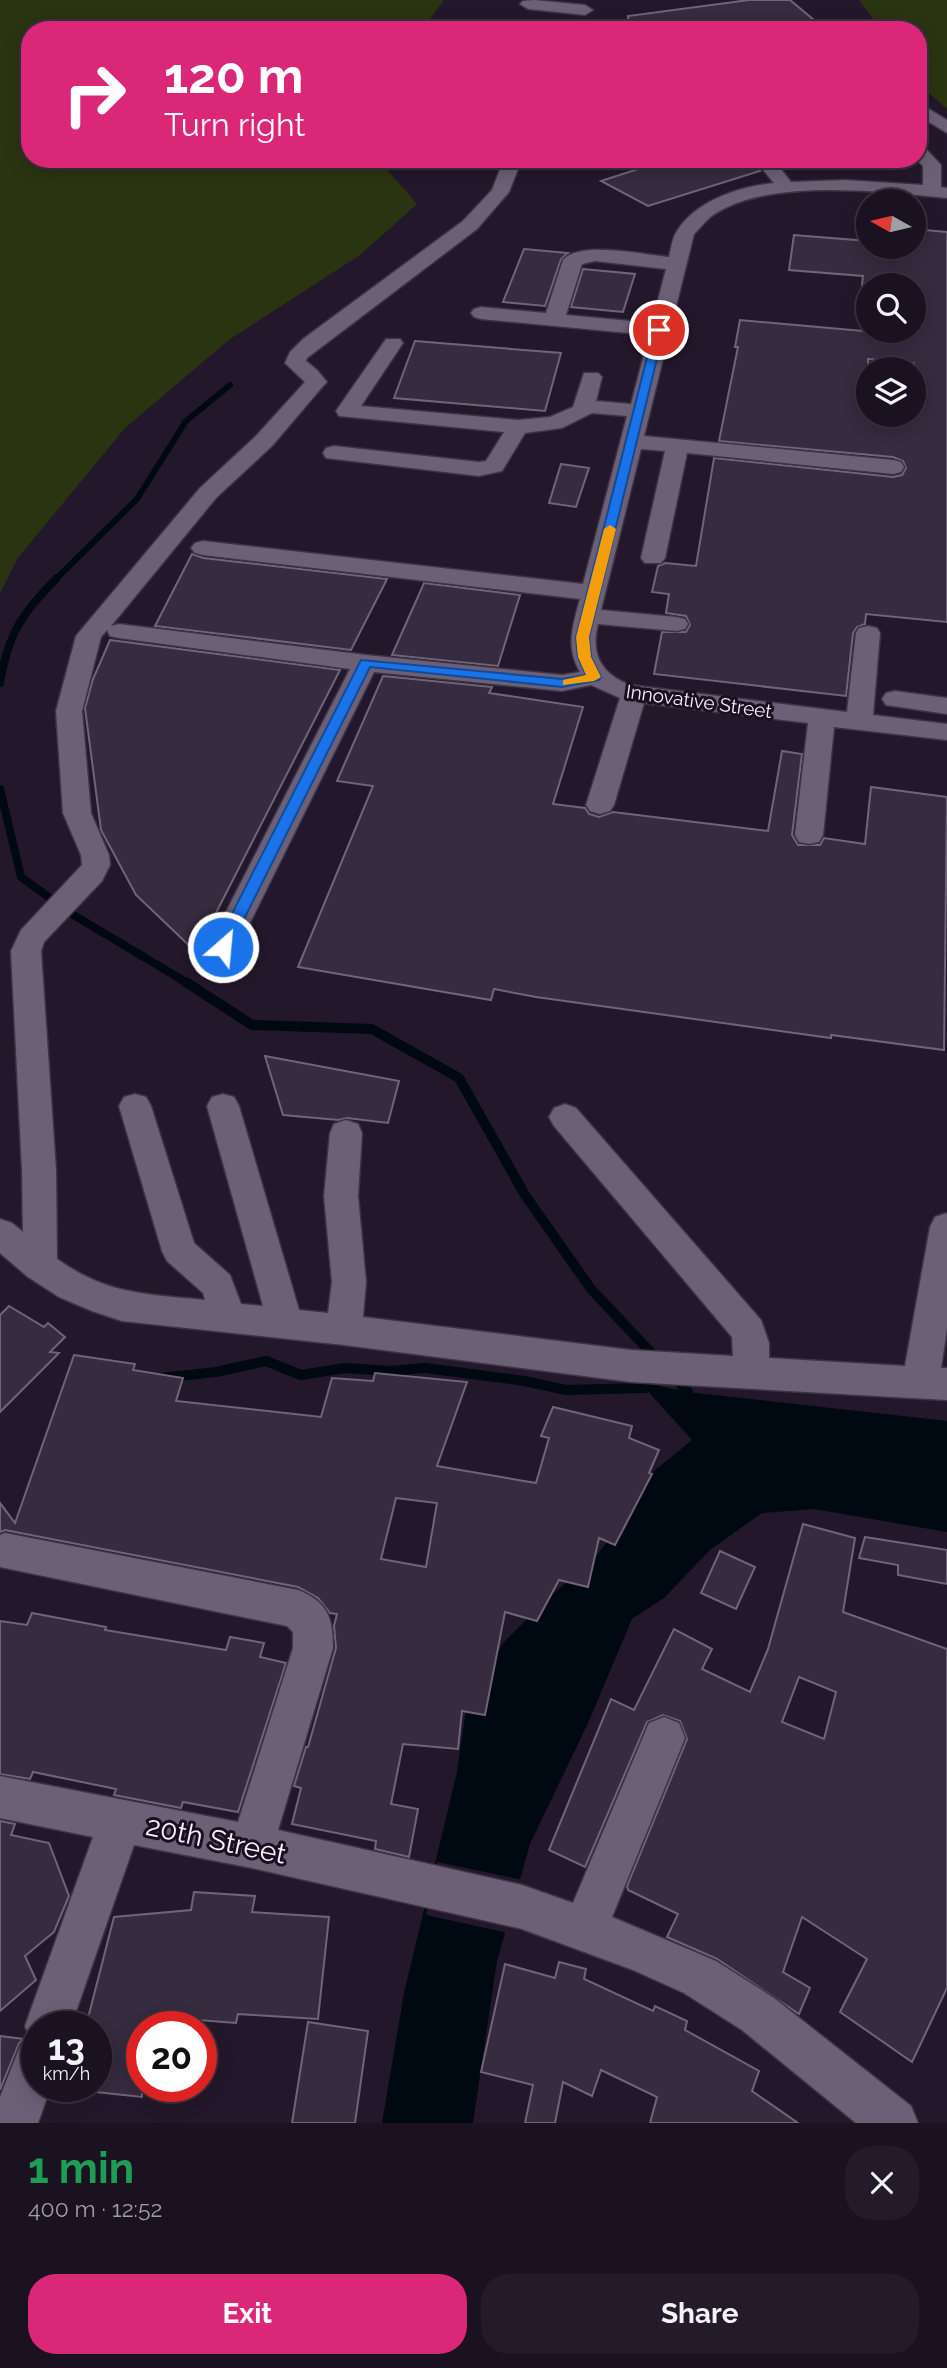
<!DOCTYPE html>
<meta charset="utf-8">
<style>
:root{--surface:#1a1220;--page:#231b29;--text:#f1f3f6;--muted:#9f9ea5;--line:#38323e;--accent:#db2777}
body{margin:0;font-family:Raleway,sans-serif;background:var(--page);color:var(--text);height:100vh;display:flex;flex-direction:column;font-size:26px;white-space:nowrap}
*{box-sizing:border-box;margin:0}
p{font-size:23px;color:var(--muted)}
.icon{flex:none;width:38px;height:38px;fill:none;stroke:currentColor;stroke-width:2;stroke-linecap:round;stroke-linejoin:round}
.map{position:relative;height:2123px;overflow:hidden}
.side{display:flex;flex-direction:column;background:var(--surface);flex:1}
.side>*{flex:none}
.top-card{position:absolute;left:21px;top:21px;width:906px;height:147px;border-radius:28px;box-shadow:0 4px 18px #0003,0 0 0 2px var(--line);background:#db2777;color:#fff;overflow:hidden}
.needle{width:46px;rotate:278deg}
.buttons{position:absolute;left:856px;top:189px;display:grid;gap:14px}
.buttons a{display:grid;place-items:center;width:70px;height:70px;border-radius:50%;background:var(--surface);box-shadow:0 4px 18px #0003,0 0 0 2px var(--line);font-size:35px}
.speed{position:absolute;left:21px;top:2011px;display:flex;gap:14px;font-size:35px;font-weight:700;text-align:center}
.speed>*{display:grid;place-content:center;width:91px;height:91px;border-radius:50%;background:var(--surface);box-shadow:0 4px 18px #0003,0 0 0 2px var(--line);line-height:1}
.speed small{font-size:18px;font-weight:400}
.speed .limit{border:10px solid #d22;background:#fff;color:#111}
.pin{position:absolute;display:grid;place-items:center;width:60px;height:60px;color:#fff;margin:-30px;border:4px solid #fff;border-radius:50%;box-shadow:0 2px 7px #0007}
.me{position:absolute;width:77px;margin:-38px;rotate:27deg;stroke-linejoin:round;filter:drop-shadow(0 0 5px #0008)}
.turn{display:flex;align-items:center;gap:24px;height:147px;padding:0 28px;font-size:32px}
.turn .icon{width:91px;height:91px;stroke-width:2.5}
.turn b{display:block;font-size:49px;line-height:60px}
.round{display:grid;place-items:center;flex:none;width:74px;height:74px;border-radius:28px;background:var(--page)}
.summary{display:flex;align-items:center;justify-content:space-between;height:119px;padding:0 28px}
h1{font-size:42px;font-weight:700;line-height:52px;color:#1e9e55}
.action{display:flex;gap:14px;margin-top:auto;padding:14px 28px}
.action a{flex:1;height:80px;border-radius:28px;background:var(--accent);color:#fff;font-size:28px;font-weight:700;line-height:80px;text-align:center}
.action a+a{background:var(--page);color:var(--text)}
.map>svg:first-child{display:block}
</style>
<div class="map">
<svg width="947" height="2123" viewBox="0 0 947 2123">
<rect width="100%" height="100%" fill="#23182b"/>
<g fill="#2b3411">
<path d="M 0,0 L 444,0 L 422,30 L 30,30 L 30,159 L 378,159 L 417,204 L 360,255 L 230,339 L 125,428 L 17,559 L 0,593 Z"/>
<path d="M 859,0 L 947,0 L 947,109 L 919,84 L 919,30 L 876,30 L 877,24 Z"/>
</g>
<path fill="#000811" d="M 636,1381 L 688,1392 L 947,1421 L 947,1532 L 814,1509 L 762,1513 L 710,1550 L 664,1598 L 632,1619 L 588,1723 L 530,1844 L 497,1961 L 473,2123 L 382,2123 L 404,1993 L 457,1772 L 466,1709 L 503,1643 L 549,1597 L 593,1560 L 630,1512 L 654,1471 L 692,1440 L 645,1388 Z"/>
<path fill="#23182b" d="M 437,1862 L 523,1880 L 508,1933 L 426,1915 Z"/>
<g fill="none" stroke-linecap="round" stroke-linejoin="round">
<path stroke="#000811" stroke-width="6" d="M 55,580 L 137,499 L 186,421 L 230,385"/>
<g stroke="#000811" stroke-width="8">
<path d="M 0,683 C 8,634 22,613 57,578"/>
<path d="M 0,789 L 21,877 L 72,914 L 189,984"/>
</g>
<g stroke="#000811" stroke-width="10">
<path d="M 186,982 L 252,1025 L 372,1029 L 459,1078 L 525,1195 L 591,1289 L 656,1358"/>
<path d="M 161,1378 L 216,1372 L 266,1361 L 301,1375 L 345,1368 L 391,1371 L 425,1368 L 525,1381 L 566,1390 L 645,1388"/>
<path d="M 675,1378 L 688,1392"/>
</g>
</g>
<g fill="#362b3f" stroke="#70647b" stroke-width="2" fill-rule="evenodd">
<path d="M 749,0 L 790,0 L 826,30 L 629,30 L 628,16 Z"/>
<path d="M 669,159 L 752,159 L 760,171 L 648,206 L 601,181 Z"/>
<path d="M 914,229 L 947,232 L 947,622 L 866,614 L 865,624 L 857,627 L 853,633 L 846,696 L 654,674 L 662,632 L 686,632 L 690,625 L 686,616 L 666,613 L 669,594 L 652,592 L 658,566 L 665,563 L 696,566 L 714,458 L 893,477 L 902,475 L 906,468 L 903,461 L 893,457 L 719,441 L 738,347 L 735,347 L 740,320 L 863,331 L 914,331 L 914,285 L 862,285 L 863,276 L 789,270 L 794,235 L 868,241 L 868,247 L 914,247 ZM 868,359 L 914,363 L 914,415 L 868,415 Z"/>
<path d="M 524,249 L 568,253 L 561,259 L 545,306 L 503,302 Z"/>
<path d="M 583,269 L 635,274 L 623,312 L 571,307 Z"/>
<path d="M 415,341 L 561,353 L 545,411 L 394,398 Z"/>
<path d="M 561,464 L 589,468 L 576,507 L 549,503 Z"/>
<path d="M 192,554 L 203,558 L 387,579 L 351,650 L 155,626 Z"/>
<path d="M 424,583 L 520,595 L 498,666 L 392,655 Z"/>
<path d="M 110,640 L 340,670 L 196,952 L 136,895 L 101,830 L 85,708 L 93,679 Z"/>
<path d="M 383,676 L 492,687 L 489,693 L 583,707 L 553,804 L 585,808 L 589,814 L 599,817 L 613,812 L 768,831 L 782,751 L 802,754 L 792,835 L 798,845 L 820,845 L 824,838 L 865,844 L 871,787 L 947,797 L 944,1050 L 831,1035 L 831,1038 L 536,997 L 494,989 L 491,1000 L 298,967 L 373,786 L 337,781 Z"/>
<path d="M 265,1056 L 399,1081 L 388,1123 L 347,1118 L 339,1120 L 283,1115 Z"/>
<path d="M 9,1306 L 44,1327 L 48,1323 L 65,1337 L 50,1352 L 59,1353 L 0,1412 L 0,1315 Z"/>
<path d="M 74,1355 L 135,1364 L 133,1370 L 183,1378 L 176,1401 L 321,1417 L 332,1378 L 373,1381 L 375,1373 L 467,1382 L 437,1466 L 536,1483 L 549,1438 L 541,1436 L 553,1407 L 632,1426 L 629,1438 L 659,1450 L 649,1473 L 652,1474 L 615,1545 L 599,1538 L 588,1587 L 559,1580 L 537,1621 L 505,1612 L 485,1715 L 462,1711 L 458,1749 L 403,1744 L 391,1804 L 418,1809 L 409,1857 L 375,1849 L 376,1841 L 292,1824 L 301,1788 L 294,1786 L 306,1747 L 308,1747 L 336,1648 L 334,1626 L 337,1614 L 330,1613 L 318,1598 L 298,1587 L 5,1530 L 0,1532 L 0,1503 L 15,1523 ZM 396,1498 L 437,1503 L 426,1567 L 381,1559 Z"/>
<path d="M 803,1524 L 855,1538 L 843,1612 L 947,1649 L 947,1988 L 912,2062 L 840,2012 L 867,1959 L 802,1917 L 783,1972 L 810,1988 L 799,2014 L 717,1959 L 667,1937 L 678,1914 L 628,1890 L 627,1886 L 687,1739 L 680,1721 L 663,1715 L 647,1722 L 585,1867 L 549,1850 L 611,1699 L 634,1710 L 674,1629 L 712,1649 L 702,1669 L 750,1692 L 768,1649 ZM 799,1677 L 836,1692 L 824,1739 L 782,1722 Z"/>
<path d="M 865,1537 L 947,1550 L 947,1584 L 898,1575 L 898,1565 L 859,1558 Z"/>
<path d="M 720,1551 L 755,1567 L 736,1609 L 701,1593 Z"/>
<path d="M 32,1613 L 106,1627 L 105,1630 L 226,1650 L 230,1637 L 264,1643 L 260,1657 L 286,1663 L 238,1812 L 183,1802 L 181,1808 L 114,1795 L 116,1789 L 33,1772 L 30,1779 L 0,1774 L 0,1621 L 27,1625 Z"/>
<path d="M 0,1821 L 15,1824 L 11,1835 L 49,1843 L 69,1896 L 54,1932 L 25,1956 L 36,1980 L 0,2011 Z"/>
<path d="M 194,1892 L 255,1896 L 252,1912 L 329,1917 L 318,2019 L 238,2014 L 236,2023 L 161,2017 L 159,2026 L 142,2026 L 142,2097 L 96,2092 L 96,2026 L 86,2026 L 114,1917 L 191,1910 Z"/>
<path d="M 559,1962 L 586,1969 L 584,1979 L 653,2011 L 655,2006 L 687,2021 L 685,2030 L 759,2071 L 752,2091 L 798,2123 L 650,2123 L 657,2097 L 601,2070 L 592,2096 L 563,2082 L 555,2123 L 525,2123 L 533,2085 L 481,2072 L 505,1964 L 555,1978 Z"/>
<path d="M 308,2022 L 368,2031 L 355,2123 L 292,2123 Z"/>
<path d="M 0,2036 L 24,2039 L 19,2043 L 0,2090 Z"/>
</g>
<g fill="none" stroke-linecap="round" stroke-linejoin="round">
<g stroke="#3b3442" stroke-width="3">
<g id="minor">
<path d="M 534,0 L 585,5 L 593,10 L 585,15 L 528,9 L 520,4 L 523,1 Z"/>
<path d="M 919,103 L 947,120 L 947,133 L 919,116 Z"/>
<path d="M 919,147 L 925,148 L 941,165 L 941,187 L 947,188 L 947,198 C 881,192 771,177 713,215 C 706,220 700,228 694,234 L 644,436 L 893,460 L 901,462 L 904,467 L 901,472 L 893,474 L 687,453 L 665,558 L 661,563 L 645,563 L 641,558 L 665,451 L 641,449 L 601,610 L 676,617 L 685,619 L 688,624 L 685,629 L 676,631 L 598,624 C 590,655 602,674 630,685 L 847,712 L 856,633 L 859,628 L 868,626 L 877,628 L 880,633 L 873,715 L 947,724 L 947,740 L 834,727 L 823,835 L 819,842 L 809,844 L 799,842 L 795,835 L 808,723 L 644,703 L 614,805 L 610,811 L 600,814 L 590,811 L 586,805 L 620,698 L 591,685 L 562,691 L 374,672 L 238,947 L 234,955 L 223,958 L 212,955 L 208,947 L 350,669 L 119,638 L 110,636 L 107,630 L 101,637 L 82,711 L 91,813 L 109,855 L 110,865 L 102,881 L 44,942 L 41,951 L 56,1170 L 57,1259 C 108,1295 146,1294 205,1300 L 203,1293 L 167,1261 L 162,1251 L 119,1106 L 124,1097 L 135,1094 L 146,1097 L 151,1106 L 194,1243 L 230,1275 L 241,1304 L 263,1306 L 207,1106 L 212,1097 L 223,1094 L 234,1097 L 239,1106 L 299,1310 L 328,1313 L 332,1282 L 324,1196 L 330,1133 L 334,1124 L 346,1120 L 358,1124 L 362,1133 L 358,1196 L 366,1282 L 363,1317 L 631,1350 L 733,1356 L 732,1337 L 554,1126 L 549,1117 L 554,1108 L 565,1104 L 576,1108 L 761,1320 L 769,1343 L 769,1358 L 905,1366 L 930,1227 L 935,1217 L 947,1213 L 947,1329 L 941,1368 L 947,1368 L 947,1400 L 631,1382 L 344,1345 L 122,1321 L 92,1311 L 59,1297 L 28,1277 L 0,1253 L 0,1219 L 12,1223 L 23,1232 L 22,1170 L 11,951 L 21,930 L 82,865 L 81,855 L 63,813 L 56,711 L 76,636 L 200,488 L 256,436 L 305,382 L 285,363 L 290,352 L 303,339 L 463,221 L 492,190 L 504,159 L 522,159 L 509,192 L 477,229 L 307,358 L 306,361 L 317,370 L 327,382 L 323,386 L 272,446 L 216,498 L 111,626 L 119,624 L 366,655 L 562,675 L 580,672 C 565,646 573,625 580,599 L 203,555 L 195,553 L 191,548 L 195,543 L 203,541 L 583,584 L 627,416 L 592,413 L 562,428 L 525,433 L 502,471 L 479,476 L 326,458 L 323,453 L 326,448 L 334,446 L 479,462 L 486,461 L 504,432 L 339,416 L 336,411 L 386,339 L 400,339 L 403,343 L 361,406 L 518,420 L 550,417 L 573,407 L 584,373 L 598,373 L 602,377 L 596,401 L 631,404 L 649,335 L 481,319 L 474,317 L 471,313 L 474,309 L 481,307 L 546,313 L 563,260 C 580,240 645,255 669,257 C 671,249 672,238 677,231 C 697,200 739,187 774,183 L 754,159 L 773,159 L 791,182 L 845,180 L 923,185 L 923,166 L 916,159 L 919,159 ZM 595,261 L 666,269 L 652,323 L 566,315 L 582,264 Z"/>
<path d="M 895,691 L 947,698 L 947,714 L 886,705 L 882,699 L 886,693 Z"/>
<path d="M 5,1533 L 298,1590 C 328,1602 333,1618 333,1648 L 278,1830 L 522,1885 L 573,1903 L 649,1723 L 664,1717 L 679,1723 L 685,1738 L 612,1917 L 716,1961 L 774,1998 L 911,2106 L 918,2123 L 856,2123 L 742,2030 L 684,1993 L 633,1970 L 522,1929 L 252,1868 L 134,1845 L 71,2026 L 37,2026 L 37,2086 L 51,2086 L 38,2123 L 0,2123 L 0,2097 L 21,2044 L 30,2039 L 25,2026 L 93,1837 L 0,1818 L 0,1776 L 238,1822 L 293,1648 L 293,1632 L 287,1626 L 0,1567 L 0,1535 Z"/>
</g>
</g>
<use href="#minor" fill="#6c6077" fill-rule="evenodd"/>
</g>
<path fill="#1a73e8" stroke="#114b97" stroke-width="2" d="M 659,327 L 664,330 L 589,637 L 591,657 L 601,677 L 599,680 L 562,687 L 370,667 L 228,951 L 217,951 L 215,947 L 361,660 L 562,679 L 586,675 L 578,657 L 576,637 L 654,330 Z"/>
<path fill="#f59e0b" d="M 610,525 L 616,529 L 589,637 L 591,657 L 601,677 L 594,681 L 563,685 L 563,680 L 586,675 L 578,657 L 576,637 L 604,529 Z"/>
<g text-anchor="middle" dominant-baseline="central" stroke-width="6" stroke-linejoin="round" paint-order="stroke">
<g font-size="19" fill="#f8f2fd" stroke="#190f21">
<text transform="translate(699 701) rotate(8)">Innovative Street</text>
</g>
<g font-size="28" fill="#f8f2fd" stroke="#190f21">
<text transform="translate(216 1840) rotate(12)">20th Street</text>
</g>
</g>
</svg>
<div class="buttons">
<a><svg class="needle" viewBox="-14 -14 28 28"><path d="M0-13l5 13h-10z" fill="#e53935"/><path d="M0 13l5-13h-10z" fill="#9f9ea5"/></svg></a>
<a><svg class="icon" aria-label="search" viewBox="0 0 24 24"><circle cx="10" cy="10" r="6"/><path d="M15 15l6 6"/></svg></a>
<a><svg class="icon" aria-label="layers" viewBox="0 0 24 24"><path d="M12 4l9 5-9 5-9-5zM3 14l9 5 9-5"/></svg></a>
</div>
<div class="speed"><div>13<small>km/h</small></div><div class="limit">20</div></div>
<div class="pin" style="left:659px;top:330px;background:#d93025"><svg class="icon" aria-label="arrive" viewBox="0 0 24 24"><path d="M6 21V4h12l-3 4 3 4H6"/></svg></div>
<svg class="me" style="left:223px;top:947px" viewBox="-20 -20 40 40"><circle r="17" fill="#1a73e8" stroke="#fff" stroke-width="3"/><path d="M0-11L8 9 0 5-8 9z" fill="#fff"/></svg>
<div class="top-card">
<div class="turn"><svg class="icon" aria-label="right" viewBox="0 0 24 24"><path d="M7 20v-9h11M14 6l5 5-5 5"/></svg><div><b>120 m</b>Turn right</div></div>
</div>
</div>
<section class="side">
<div class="summary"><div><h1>1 min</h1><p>400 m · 12:52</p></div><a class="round"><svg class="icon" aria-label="close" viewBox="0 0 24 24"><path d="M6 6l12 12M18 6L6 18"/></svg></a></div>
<div class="action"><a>Exit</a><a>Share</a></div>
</section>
